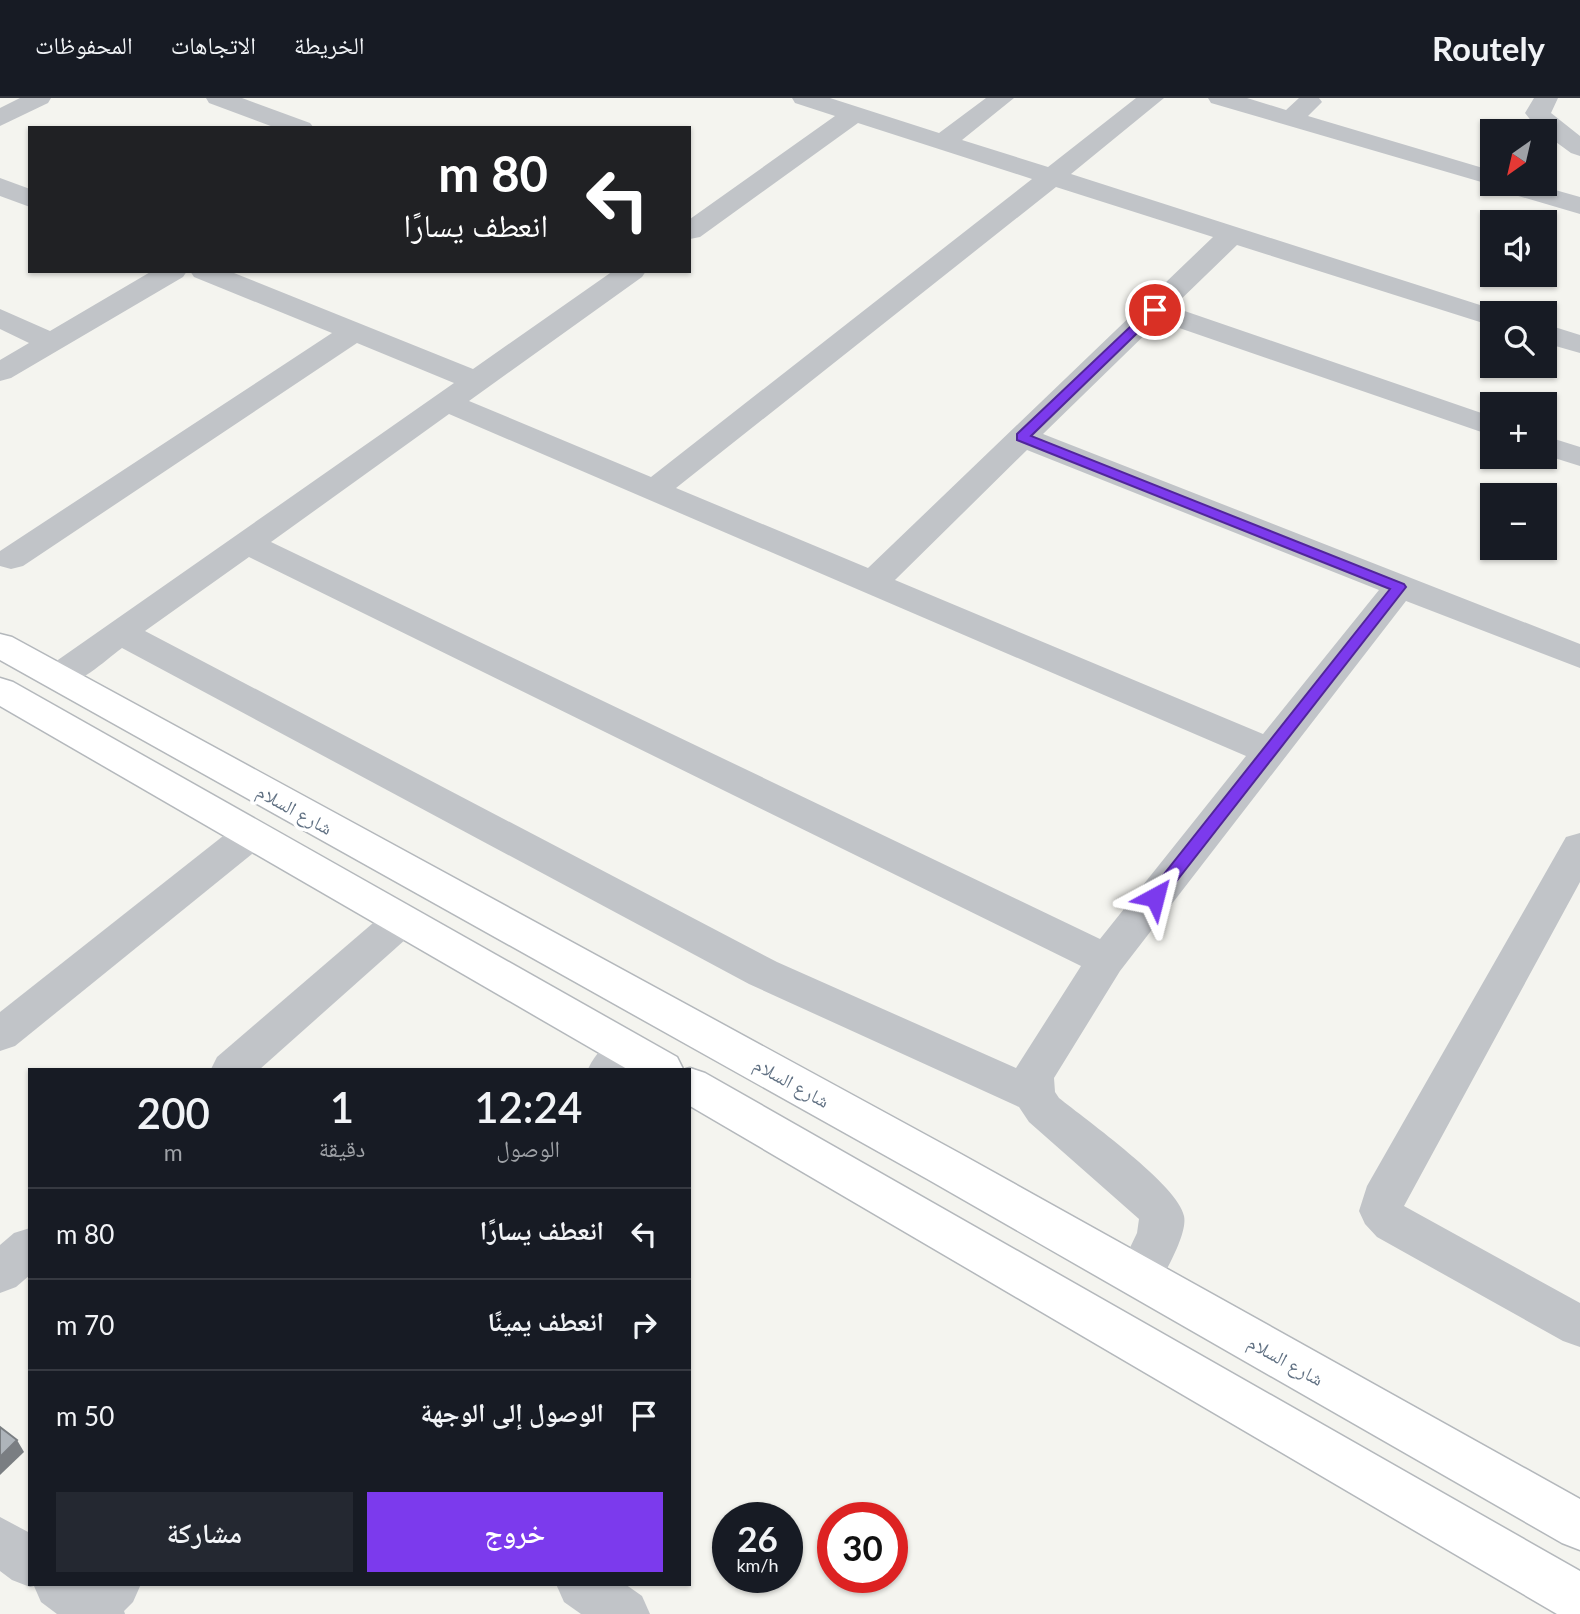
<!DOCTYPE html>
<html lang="ar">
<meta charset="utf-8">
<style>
:root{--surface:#171b24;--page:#242831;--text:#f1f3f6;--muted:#9ea1a6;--line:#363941;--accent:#7c3aed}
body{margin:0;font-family:Lato,"Noto Naskh Arabic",sans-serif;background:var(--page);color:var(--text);direction:rtl;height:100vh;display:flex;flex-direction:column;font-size:26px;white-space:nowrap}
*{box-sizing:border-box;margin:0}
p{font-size:23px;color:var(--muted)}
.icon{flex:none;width:38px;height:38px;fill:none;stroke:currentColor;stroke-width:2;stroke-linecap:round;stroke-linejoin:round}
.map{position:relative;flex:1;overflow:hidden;direction:ltr}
.drawer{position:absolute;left:28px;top:970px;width:663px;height:518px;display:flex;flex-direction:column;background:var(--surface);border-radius:0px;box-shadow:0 2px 5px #0004;direction:rtl}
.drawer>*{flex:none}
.top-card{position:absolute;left:28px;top:28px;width:663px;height:147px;border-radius:0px;box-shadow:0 2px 5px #0004;direction:rtl;background:#202124;color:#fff;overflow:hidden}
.needle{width:46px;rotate:214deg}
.tools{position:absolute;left:1480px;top:21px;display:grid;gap:14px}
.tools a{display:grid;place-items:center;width:77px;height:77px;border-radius:0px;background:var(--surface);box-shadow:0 2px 5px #0004;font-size:35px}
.speed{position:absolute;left:712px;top:1404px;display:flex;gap:14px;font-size:35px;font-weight:700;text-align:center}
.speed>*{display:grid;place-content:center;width:91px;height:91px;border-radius:50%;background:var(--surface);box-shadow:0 2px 5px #0004;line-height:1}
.speed small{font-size:18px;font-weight:400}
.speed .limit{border:10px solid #d22;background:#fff;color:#111}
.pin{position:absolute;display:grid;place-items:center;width:60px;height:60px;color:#fff;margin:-30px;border:4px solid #fff;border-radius:50%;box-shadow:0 2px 7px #0007}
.me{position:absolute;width:77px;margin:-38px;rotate:38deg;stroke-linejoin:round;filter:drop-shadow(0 0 5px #0008)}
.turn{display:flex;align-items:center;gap:24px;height:147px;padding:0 28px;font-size:32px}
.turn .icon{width:91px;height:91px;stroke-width:2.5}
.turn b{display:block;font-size:49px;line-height:60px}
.eta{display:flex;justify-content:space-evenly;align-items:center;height:119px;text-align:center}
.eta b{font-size:42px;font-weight:600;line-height:49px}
.button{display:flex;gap:14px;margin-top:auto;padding:14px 28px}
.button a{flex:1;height:80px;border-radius:0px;background:var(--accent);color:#fff;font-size:28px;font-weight:600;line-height:80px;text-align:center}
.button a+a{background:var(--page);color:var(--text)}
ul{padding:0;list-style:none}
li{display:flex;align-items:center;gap:21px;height:91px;padding:0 28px;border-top:2px solid var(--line)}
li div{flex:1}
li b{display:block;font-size:26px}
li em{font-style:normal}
header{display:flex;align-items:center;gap:42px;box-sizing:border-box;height:98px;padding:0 35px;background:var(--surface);border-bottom:2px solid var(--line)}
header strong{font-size:33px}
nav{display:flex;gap:38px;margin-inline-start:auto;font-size:24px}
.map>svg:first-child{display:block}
</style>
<header>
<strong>Routely</strong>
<nav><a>الخريطة</a><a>الاتجاهات</a><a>المحفوظات</a></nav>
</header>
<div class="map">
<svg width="1580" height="1516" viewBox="0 0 1580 1516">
<rect width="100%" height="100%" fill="#f4f4ef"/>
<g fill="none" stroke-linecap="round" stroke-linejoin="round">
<g stroke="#b4b8bc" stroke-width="3">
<g id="major">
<path d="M 0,536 L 12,539 L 961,1056 L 1580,1401 L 1580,1452 L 1562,1445 L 929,1082 L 0,562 Z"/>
<path d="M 0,580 L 13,584 L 677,959 L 683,971 L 627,971 L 0,608 Z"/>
<path d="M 690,970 L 705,975 L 1580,1473 L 1580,1516 L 1557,1516 L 690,1008 L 690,971 L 686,971 Z"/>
</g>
</g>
<g fill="#c1c4c8" fill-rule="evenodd">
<path d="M 20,0 L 51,0 L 48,5 L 0,28 L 0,10 Z"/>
<path d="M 206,0 L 242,0 L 310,25 L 314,30 L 276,30 L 209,5 Z"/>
<path d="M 792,0 L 830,0 L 939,35 L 986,0 L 1014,0 L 962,42 L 1048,69 L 1136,0 L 1164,0 L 1071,76 L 1505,215 L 1493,215 L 1493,228 L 1483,225 L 1237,147 L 1173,209 L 1493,319 L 1493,338 L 1159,223 L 1043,336 L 1580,546 L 1580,570 L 1406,503 L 1120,873 L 1054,980 L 1055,994 L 1059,1000 C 1085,1021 1179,1088 1184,1118 C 1188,1136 1164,1176 1155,1193 L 1139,1199 L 1123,1193 L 1116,1179 L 1137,1135 L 1139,1121 L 1029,1024 L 1019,1009 L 749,886 L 122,550 C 100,566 73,595 45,587 L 39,579 L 45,571 L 454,285 L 357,245 L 23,468 L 11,471 L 0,468 L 0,453 L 332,235 L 194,179 L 190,173 L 229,173 L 473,271 L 613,173 L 646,173 L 642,179 L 469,303 L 651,379 L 1032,81 L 858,25 L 700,139 L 690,141 L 690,121 L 835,18 L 795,5 ZM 1056,89 L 1213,139 L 868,470 L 676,390 ZM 449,316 L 1246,658 L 1100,841 L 271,444 ZM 1027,352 L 1379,492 L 1263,636 L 895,482 ZM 249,459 L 1081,868 L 1016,970 L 777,864 L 145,533 Z"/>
<path d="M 1208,0 L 1247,0 L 1286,12 L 1299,0 L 1319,0 L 1322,4 L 1308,18 L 1493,73 L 1493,86 L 1534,86 L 1580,99 L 1580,116 L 1498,92 L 1495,88 L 1211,5 Z"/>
<path d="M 1534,0 L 1558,0 L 1551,15 L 1580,38 L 1580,58 L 1571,55 L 1545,36 L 1545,33 L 1537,30 L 1525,15 Z"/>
<path d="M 0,80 L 30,91 L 30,109 L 0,98 Z"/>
<path d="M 152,173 L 187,173 L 183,179 L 11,280 L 0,283 L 0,262 L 29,245 L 0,231 L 0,211 L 50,233 Z"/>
<path d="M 1545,226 L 1580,237 L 1580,255 L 1545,245 Z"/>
<path d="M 1545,338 L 1580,349 L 1580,368 L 1545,357 Z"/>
<path d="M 250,723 L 263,727 L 269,737 L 263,747 L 15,948 L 0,953 L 0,914 L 237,727 Z"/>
<path d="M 1580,735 L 1580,784 L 1404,1108 L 1580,1205 L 1580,1249 L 1563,1243 L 1377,1139 L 1365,1126 L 1359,1113 L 1367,1088 L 1566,739 Z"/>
<path d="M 401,808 L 415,813 L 421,823 L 415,833 L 260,971 L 211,971 L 217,959 L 387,813 Z"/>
<path d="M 627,936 L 642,940 L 648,952 L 635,971 L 588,971 C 596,954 608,942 627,936 Z"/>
<path d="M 30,1130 L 30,1177 L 16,1189 L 0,1195 L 0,1147 L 14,1135 Z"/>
<path d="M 0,1419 L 30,1435 L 30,1486 L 141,1486 L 133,1504 L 124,1513 L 125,1516 L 57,1516 L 41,1504 L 34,1488 L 30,1489 L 12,1482 L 0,1473 Z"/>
<path d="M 556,1486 L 625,1486 L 642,1498 L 650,1516 L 581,1516 L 564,1504 Z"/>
</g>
<use href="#major" fill="#fff" fill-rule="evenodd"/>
</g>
<path fill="#7a7e82" d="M 17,1342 L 24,1354 L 0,1377 L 0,1359 Z"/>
<path fill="#aeb4ba" stroke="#7a7e82" stroke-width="2" d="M 0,1329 L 17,1342 L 0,1359 Z"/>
<path fill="#7c3aed" stroke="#51269a" stroke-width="2" d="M 1151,209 L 1161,212 L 1031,338 L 1404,486 L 1406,489 L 1161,803 L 1155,805 L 1147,799 L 1149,795 L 1390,491 L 1017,342 L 1017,336 Z"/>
<g text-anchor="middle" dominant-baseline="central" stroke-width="7" stroke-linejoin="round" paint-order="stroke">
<g font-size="19" fill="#617183" stroke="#fff">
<text transform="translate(295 711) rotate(29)">شارع السلام</text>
<text transform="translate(792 984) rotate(29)">شارع السلام</text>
<text transform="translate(1286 1262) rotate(29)">شارع السلام</text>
</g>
</g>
</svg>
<div class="tools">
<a><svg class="needle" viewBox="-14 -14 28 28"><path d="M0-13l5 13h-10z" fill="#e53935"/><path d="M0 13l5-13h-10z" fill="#9ea1a6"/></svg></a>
<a><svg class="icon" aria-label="sound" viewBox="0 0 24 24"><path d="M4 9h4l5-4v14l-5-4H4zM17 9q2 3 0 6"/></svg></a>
<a><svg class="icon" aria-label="search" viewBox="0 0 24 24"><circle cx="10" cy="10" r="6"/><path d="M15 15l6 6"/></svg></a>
<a>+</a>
<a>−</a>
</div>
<div class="speed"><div>26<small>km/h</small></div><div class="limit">30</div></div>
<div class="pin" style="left:1155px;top:212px;background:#d93025"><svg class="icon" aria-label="arrive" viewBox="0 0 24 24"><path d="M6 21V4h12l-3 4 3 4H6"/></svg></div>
<svg class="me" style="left:1155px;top:799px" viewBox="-20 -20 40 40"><path d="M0-17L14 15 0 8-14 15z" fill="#7c3aed" stroke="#fff" stroke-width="4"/></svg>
<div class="top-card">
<div class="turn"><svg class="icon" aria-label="left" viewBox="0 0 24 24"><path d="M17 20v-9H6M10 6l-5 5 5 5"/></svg><div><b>80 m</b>انعطف يسارًا</div></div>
</div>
<section class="drawer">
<div class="eta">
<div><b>12:24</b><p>الوصول</p></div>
<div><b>1</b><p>دقيقة</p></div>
<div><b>200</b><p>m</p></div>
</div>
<ul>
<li><svg class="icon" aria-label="left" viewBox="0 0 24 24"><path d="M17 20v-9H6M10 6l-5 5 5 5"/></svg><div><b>انعطف يسارًا</b></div><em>80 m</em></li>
<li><svg class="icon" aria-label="right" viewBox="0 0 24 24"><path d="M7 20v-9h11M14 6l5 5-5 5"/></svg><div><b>انعطف يمينًا</b></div><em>70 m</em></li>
<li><svg class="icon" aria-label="arrive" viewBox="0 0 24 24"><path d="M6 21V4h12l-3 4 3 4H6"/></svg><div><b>الوصول إلى الوجهة</b></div><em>50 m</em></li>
</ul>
<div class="button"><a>خروج</a><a>مشاركة</a></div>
</section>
</div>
